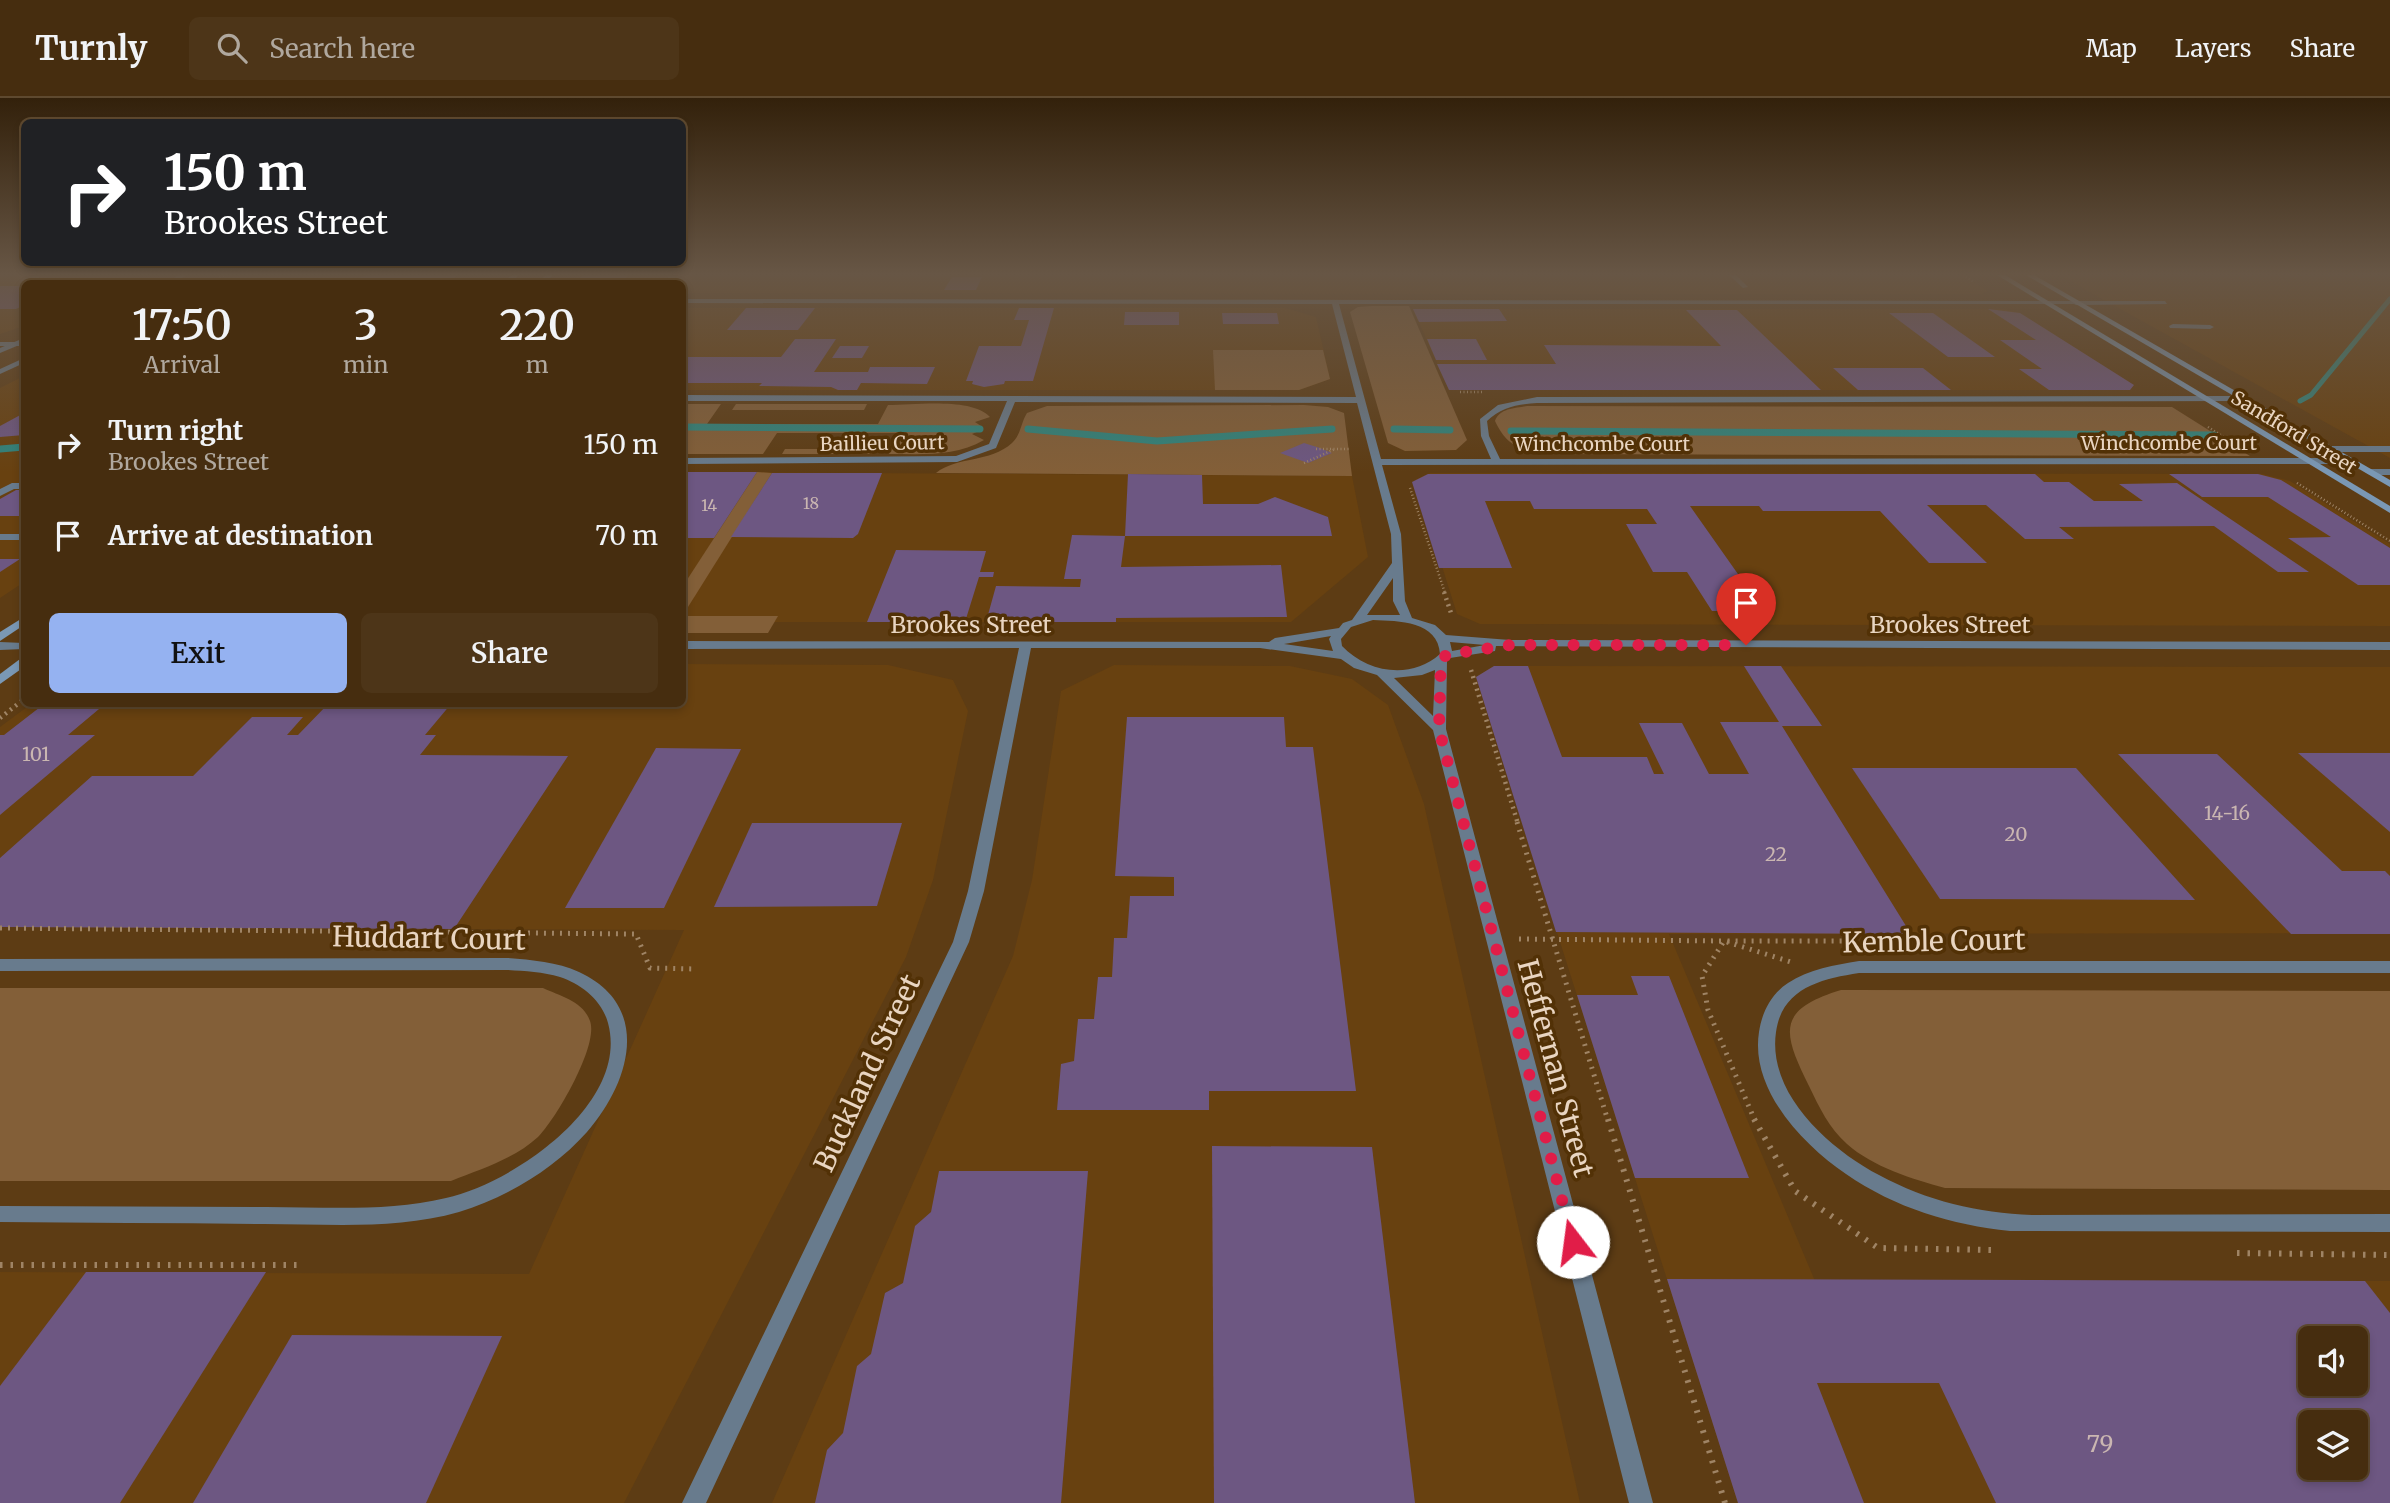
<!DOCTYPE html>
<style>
:root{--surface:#462d0f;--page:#4d3518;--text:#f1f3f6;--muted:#b0a89e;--line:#5e492f;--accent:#95b2f1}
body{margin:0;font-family:Merriweather,serif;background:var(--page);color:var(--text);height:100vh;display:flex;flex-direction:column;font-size:26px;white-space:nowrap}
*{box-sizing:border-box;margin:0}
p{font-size:23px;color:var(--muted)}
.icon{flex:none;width:38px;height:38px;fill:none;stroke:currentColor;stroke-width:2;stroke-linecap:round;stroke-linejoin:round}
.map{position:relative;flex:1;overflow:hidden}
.details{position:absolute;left:21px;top:182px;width:665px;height:427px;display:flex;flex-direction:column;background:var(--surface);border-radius:10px;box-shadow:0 4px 10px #0003,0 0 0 2px var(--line)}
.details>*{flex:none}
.banner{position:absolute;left:21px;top:21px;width:665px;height:147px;border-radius:10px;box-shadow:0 4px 10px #0003,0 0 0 2px var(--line);background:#202124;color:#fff;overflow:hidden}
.controls{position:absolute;left:2298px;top:1228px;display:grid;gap:14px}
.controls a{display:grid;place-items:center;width:70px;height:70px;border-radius:10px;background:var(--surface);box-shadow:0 4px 10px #0003,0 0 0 2px var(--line);font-size:35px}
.pin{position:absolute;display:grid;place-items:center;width:60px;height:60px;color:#fff;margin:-72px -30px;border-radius:50% 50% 50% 0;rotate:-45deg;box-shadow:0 0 7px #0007}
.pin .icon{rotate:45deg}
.me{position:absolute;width:77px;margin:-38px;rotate:345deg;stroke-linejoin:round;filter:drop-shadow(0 0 5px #0008)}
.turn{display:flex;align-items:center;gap:24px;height:147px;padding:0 28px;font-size:32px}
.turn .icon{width:91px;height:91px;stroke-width:2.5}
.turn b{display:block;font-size:49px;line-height:60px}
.eta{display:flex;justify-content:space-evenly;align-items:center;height:119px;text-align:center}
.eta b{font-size:42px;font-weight:600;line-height:49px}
.cta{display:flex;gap:14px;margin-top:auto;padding:14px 28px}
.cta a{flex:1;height:80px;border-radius:10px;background:var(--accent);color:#111;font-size:28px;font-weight:600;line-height:80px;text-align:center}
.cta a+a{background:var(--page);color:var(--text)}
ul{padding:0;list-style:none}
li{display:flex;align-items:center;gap:21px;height:91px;padding:0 28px}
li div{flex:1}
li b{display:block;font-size:26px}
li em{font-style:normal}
header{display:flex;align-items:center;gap:42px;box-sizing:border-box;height:98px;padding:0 35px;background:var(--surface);border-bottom:2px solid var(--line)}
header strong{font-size:33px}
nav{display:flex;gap:38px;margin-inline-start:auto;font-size:24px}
.search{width:490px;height:63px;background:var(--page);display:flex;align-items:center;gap:18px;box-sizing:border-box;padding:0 24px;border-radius:10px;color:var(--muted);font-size:26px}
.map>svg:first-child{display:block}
</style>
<header>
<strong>Turnly</strong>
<div class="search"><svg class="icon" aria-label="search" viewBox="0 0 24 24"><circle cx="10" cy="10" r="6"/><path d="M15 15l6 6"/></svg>Search here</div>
<nav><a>Map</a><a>Layers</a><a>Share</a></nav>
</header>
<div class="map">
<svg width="2390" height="1405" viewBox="0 0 2390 1405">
<rect width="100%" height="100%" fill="#5d3c14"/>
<g fill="#684110" fill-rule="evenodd">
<path d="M 0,177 L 137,177 L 119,185 L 24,186 L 24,228 L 0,236 Z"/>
<path d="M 229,177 L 458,177 L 445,186 L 213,186 Z"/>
<path d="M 579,177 L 1962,177 L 1988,193 L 1981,196 L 683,195 L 682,186 L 569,186 Z"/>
<path d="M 2060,177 L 2390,177 L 2390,360 L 2095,197 Z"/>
<path d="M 683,210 L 1285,210 L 1316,219 L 1330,281 L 1299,292 L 683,292 Z"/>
<path d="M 1413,211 L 2004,211 L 2020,215 L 2134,287 L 2130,292 L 1449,292 Z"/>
<path d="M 24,278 L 24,484 L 0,500 L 0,290 Z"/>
<path d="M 683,374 L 1352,378 L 1368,459 L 1291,524 L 683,524 Z"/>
<path d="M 1430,375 L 2262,376 L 2290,383 L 2390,446 L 2390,528 L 1480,526 L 1457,516 L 1415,382 Z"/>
<path d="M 683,566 L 888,567 L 953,582 L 968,613 L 933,782 L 906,859 L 624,1405 L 0,1405 L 0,1174 L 529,1176 L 684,832 L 0,829 L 0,629 L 31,606 L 682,606 Z"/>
<path d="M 1114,567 L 1290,568 L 1352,581 L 1388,607 L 1424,706 L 1580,1405 L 772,1405 L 1013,858 L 1032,782 L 1061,593 Z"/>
<path d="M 1494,568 L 2390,569 L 2390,835 L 1669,836 L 1815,1183 L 2390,1183 L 2390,1405 L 1738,1405 L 1476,579 ZM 2310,1241 L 2356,1241 L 2356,1286 L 2310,1286 ZM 2310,1325 L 2356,1325 L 2356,1370 L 2310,1370 Z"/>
</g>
<g fill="#835f38">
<path d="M 1372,208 L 1409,208 L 1467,342 L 1456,352 L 1405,353 L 1388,345 L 1350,214 L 1358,209 Z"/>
<path d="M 1213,252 L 1323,252 L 1330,281 L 1299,292 L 1215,292 Z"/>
<path d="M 683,306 L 721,306 L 707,326 L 878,326 L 888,307 C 914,307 972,299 990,319 L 975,324 L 981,328 L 979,333 L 972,336 L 984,342 C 955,359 922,356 889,356 L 898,335 L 777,335 L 763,356 L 683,356 Z"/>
<path d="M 736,306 L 867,306 L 864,312 L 732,312 Z"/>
<path d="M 1304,307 L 1328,309 L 1344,315 L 1352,378 L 936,375 C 957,358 990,365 1012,345 C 1021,337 1021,324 1027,315 L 1047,308 Z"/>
<path d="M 1527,308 L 2172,309 L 2250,358 L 1552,356 C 1523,352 1508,351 1495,323 C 1499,310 1516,310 1527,308 Z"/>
<path d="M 785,351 L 874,351 L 872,356 L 782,356 Z"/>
<path d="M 757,374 L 772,375 L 683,517 L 683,488 Z"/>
<path d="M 683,518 L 778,518 L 768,535 L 683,535 Z"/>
<path d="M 0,890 L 543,890 C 560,898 583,903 590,923 C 599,947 556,1021 538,1039 C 514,1061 481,1071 451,1083 L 0,1083 Z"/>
<path d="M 1841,892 L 2390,893 L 2390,1092 L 1945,1090 C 1912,1081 1873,1069 1847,1046 C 1829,1030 1819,1009 1809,988 C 1783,935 1775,912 1841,892 Z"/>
</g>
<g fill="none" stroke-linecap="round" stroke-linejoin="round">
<path stroke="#30847d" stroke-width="5" d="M 2300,303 L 2311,297 L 2390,201"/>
<g stroke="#30847d" stroke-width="7">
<path d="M 682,329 L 980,331"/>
<path d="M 1028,331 L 1157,343 L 1332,331"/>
<path d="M 1394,331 L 1450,332"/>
<path d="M 1511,333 L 2214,337"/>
<path d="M 0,351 L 24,349"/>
</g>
</g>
<g fill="#6d5782" fill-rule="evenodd">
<path d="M 365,177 L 458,177 L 445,186 L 350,186 Z"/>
<path d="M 584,177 L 629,177 L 623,182 L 576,183 Z"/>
<path d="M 952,179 L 982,179 L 976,192 L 944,192 Z"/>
<path d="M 0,188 L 24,188 L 24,207 L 16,211 L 0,211 Z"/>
<path d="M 746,210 L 815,210 L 798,232 L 727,232 Z"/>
<path d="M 1019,210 L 1054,210 L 1033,283 L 1005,283 L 1004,286 L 984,289 L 972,286 L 973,283 L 966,283 L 979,248 L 1021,248 L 1029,222 L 1014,222 Z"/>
<path d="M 1413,211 L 1499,211 L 1507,223 L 1419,224 Z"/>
<path d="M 1988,211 L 2020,215 L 2134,287 L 2130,292 L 2049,292 L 2019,271 L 2042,271 L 2000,242 L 2036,242 Z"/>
<path d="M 1686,212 L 1737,212 L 1821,292 L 1449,292 L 1437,266 L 1556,266 L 1544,247 L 1721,248 Z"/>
<path d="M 1125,214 L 1179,214 L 1179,227 L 1124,227 Z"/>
<path d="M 1222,215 L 1277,215 L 1279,226 L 1223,226 Z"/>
<path d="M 1889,215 L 1933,215 L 1995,259 L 1948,259 Z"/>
<path d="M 795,241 L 836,241 L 814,274 L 868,274 L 870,269 L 935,269 L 927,286 L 861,285 L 857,292 L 838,292 L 831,289 L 759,288 L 762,285 L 682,285 L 682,259 L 781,259 Z"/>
<path d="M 1427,241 L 1476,241 L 1487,262 L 1436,262 Z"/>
<path d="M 840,248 L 869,248 L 862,260 L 832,260 Z"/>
<path d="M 1833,270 L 1923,270 L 1951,292 L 1858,292 Z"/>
<path d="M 24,315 L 24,337 L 0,339 L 0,328 Z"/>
<path d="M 1304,345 L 1320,350 L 1332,355 L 1308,365 L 1280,355 Z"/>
<path d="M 682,374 L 757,374 L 714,440 L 682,440 Z"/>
<path d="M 772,375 L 882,375 L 858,436 L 853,440 L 731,439 Z"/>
<path d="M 1128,376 L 1202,377 L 1203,406 L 1258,406 L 1275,399 L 1328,419 L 1332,438 L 1125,438 L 1121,469 L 1281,467 L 1287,519 L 1116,520 L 1116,524 L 986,524 L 996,488 L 1080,489 L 1081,481 L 1064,481 L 1072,437 L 1125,438 Z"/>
<path d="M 1428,376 L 2035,376 L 2044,384 L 2069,384 L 2094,403 L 2143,403 L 2119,386 L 2177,385 L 2309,474 L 2278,474 L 2214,428 L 2059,429 L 2074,441 L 2025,441 L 1986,407 L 1927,407 L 1987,465 L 1929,465 L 1880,413 L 1763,413 L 1759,408 L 1690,408 L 1764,513 L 1712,513 L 1687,474 L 1653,474 L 1626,426 L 1657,426 L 1647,411 L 1534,411 L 1530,403 L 1485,403 L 1512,470 L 1439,470 L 1412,384 Z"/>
<path d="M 2169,376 L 2258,376 L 2281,382 L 2390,450 L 2390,487 L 2358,487 L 2288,440 L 2331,439 L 2268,399 L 2202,399 Z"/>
<path d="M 16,392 L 24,392 L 24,418 L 0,418 L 0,401 Z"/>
<path d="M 896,452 L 986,453 L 980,474 L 994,474 L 993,479 L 979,479 L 965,524 L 867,524 Z"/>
<path d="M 0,461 L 20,461 L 0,474 Z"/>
<path d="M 1494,568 L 1528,568 L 1562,659 L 1647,659 L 1654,676 L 1664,676 L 1639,625 L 1682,625 L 1709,676 L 1749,676 L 1720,624 L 1779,624 L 1744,568 L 1781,568 L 1822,628 L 1782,628 L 1911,836 L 1556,834 L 1476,579 Z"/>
<path d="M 44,606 L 105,606 L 68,637 L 95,637 L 0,717 L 0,637 L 4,637 Z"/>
<path d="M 328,606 L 451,606 L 425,637 L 436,637 L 420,657 L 568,658 L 454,831 L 0,829 L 0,760 L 92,678 L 193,678 L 252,619 L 303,619 L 287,637 L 298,637 Z"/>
<path d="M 1127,619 L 1284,619 L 1286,649 L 1313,649 L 1356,993 L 1209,993 L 1209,1012 L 1057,1012 L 1061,966 L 1074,963 L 1078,921 L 1094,921 L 1098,879 L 1112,879 L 1114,840 L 1127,840 L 1130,798 L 1174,798 L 1174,779 L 1115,778 Z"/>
<path d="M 656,650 L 741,651 L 664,810 L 565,810 Z"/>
<path d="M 2298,655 L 2390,655 L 2390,734 Z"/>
<path d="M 2118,656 L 2217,656 L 2342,773 L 2385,773 L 2390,778 L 2390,836 L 2291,836 Z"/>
<path d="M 1852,670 L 2076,670 L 2195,802 L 1940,801 Z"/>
<path d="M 752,725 L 902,725 L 877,808 L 714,809 Z"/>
<path d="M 1631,878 L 1669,878 L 1749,1080 L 1635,1080 L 1577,897 L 1638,897 Z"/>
<path d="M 1212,1048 L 1372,1049 L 1415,1405 L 1214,1405 Z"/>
<path d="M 939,1073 L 1088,1073 L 1061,1405 L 815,1405 L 827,1352 L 843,1335 L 857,1268 L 871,1256 L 885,1195 L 903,1185 L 915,1128 L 931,1114 Z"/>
<path d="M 86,1174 L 266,1174 L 120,1405 L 0,1405 L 0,1288 Z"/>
<path d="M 1667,1181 L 2365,1183 L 2390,1215 L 2390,1405 L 1996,1405 L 1939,1285 L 1817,1285 L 1864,1405 L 1738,1405 ZM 2310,1241 L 2356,1241 L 2356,1286 L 2310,1286 ZM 2310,1325 L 2356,1325 L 2356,1370 L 2310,1370 Z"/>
<path d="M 292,1237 L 502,1238 L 426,1405 L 193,1405 Z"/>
</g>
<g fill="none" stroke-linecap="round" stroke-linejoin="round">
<g stroke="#9f8465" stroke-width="2.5" stroke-dasharray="1 2.5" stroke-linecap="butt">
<path d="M 1963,177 L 1974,184"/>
<path d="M 207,186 L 225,177"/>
<path d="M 1460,294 L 1483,294"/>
<path d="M 2208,329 L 2227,341"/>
<path d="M 1316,351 L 1350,351"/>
<path d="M 1304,365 L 1335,351"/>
<path d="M 2297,385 L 2390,443"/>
<path d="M 1410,390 L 1445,495"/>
</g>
<g stroke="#9f8465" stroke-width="4.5" stroke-dasharray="2 4.5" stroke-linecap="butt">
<path d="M 1444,494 L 1452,518"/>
<path d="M 1471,572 L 1518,726"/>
<path d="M 0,620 L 24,601"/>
</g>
<g stroke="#9f8465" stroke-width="5" stroke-dasharray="2 6" stroke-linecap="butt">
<path d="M 1517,724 L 1608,1023"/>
<path d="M 0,830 L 636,836 L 650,870 L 697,871"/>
<path d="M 1519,841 L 1724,843 L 1791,864"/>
<path d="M 1755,1023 L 1708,912 L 1702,878 L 1724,843 L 1855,843"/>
</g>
<g stroke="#9f8465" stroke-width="6" stroke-dasharray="2.5 8" stroke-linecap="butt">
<path d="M 1608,1021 L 1725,1405"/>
<path d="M 1754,1021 L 1795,1093 L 1878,1150 L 1994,1152"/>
<path d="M 2237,1155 L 2390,1157"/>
<path d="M 0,1167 L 297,1167"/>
</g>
<g fill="#687b8d" fill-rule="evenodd">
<path d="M 179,177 L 187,177 L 172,186 L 163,186 Z"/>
<path d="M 1729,177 L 1736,177 L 1748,189 L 1743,190 Z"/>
<path d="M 2165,203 L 2167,206 L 2076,207 L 2072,205 L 2076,203 Z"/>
<path d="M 2173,226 L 2210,227 L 2214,229 L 2210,231 L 2170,230 L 2169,228 Z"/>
<path d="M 24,240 L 24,245 L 0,255 L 0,250 Z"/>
<path d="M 24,260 L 24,265 L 0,276 L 0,271 Z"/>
<path d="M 2390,348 L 2390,354 L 2330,354 L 2325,351 L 2330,348 Z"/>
<path d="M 2390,371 L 2390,377 L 2370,377 L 2365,374 L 2370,371 Z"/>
<path d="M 24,385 L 24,391 L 14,391 L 0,398 L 0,391 L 12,385 Z"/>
<rect x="0" y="436" width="24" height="6"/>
</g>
<g fill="#687b8d" fill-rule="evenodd">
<path d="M 682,201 L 2076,203 L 2078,206 L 1339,206 L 1381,361 L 1491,361 L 1481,338 L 1480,321 L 1498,307 L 1537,299 L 2243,298 L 2247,301 L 2246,303 L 1537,305 C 1518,306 1501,309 1487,323 L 1489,338 L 1500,361 L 2349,360 L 2354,363 L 2349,366 L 1382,367 L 1401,436 L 1405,503 L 1412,520 L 1435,527 L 1446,537 L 1510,542 L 2390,544 L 2390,552 L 1496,548 L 1495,553 L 1450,560 L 1447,563 L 1446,631 L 1653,1405 L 1629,1405 L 1433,632 L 1377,577 L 1354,570 L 1341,561 L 1260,550 L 1031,550 L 984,793 L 969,844 L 706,1405 L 682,1405 L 953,844 L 968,793 L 1019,550 L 682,551 L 682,543 L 1269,544 L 1275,540 L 1339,530 L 1343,525 L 1352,522 L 1392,465 L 1391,436 L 1357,305 L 1015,304 L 996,350 L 957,364 L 682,366 L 682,360 L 956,358 L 989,346 L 1007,303 L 682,303 L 682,297 L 1356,299 L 1332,206 L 682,205 ZM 1393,480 L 1393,503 L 1400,517 L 1367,517 ZM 1373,522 C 1399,523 1438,523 1440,556 C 1411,582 1368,575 1342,548 L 1341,541 L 1351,529 ZM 1331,538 L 1329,541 L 1333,553 L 1284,546 ZM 1450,544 L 1485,547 L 1452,553 ZM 1435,572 L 1433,618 L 1394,580 L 1422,577 Z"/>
<rect x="0" y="244" width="24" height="4"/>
<path d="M 0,544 L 24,545 L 24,551 L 0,552 Z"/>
<path d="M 507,860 C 531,862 557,864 579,874 C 653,908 630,985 587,1034 C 554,1071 506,1100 459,1114 C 396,1132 329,1126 264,1126 C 176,1125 88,1125 0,1124 L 0,1108 C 89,1108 177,1109 266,1109 C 326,1109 387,1114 446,1100 C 513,1085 630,1006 608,925 C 602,902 581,886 560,879 C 543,874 524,873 507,872 L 0,873 L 0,861 Z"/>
<path d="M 1859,863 L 2390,863 L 2390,875 L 1859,875 C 1821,881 1782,890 1776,934 C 1767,996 1830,1051 1879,1077 C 1927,1103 1978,1115 2032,1117 L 2390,1116 L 2390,1134 L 2010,1133 C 1952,1127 1895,1110 1846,1076 C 1802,1046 1750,991 1759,934 C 1762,914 1771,896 1788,885 C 1809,871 1835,867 1859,863 Z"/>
</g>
<g fill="#7a98b5" fill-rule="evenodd">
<path d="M 512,177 L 519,177 L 509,186 L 501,186 Z"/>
<path d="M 546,177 L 553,177 L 544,186 L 536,186 Z"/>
<path d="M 1997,177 L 2005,177 L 2390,408 L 2390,415 Z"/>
<path d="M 2026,177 L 2034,177 L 2390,382 L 2390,389 Z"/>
<path d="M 24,519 L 24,527 L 0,543 L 0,534 Z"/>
<path d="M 20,561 L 24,561 L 24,569 L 0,586 L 0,576 Z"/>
</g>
</g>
<linearGradient id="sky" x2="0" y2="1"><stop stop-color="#33210b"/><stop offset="0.47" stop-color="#675645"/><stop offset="1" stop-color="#675645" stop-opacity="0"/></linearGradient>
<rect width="2390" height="374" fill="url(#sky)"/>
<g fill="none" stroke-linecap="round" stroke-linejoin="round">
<path stroke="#e11d48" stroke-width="12" stroke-dasharray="0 21.6" d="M 1573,1144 L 1439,631 L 1441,563 L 1446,557 L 1510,547 L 1746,547"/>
</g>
<g text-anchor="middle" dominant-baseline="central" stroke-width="7" stroke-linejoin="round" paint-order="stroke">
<g font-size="16" fill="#cab6b1">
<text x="811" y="405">18</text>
<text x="709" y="407">14</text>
</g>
<g font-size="19" fill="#e9d5c1" stroke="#523106">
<text transform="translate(2294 334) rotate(31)">Sandford Street</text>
<text transform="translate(882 345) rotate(-1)">Baillieu Court</text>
<text x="2169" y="345">Winchcombe Court</text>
<text x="1602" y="346">Winchcombe Court</text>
</g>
<g font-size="19" fill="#cab6b1">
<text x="36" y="656">101</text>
<text x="2227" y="715">14-16</text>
<text x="2016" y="736">20</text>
<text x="1776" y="756">22</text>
</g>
<g font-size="23" fill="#e9d5c1" stroke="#523106">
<text x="971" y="526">Brookes Street</text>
<text x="1950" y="526">Brookes Street</text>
</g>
<g font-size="23" fill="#cab6b1">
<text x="2100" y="1345">79</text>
</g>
<g font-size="28" fill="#e9d5c1" stroke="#523106">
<text transform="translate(429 840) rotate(1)">Huddart Court</text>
<text transform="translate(1934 843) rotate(-1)">Kemble Court</text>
<text transform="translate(1556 970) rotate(75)">Heffernan Street</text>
<text transform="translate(867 975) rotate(-65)">Buckland Street</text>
</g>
</g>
</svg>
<div class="controls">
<a><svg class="icon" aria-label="sound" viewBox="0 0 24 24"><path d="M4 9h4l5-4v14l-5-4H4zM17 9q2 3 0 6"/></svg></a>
<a><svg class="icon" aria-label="layers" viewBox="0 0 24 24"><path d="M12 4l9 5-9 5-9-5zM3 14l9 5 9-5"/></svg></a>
</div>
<div class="pin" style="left:1746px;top:547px;background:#d93025"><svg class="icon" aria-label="arrive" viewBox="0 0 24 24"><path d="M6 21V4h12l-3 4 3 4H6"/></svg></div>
<svg class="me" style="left:1573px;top:1144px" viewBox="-20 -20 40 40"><circle r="19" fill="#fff"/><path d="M0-13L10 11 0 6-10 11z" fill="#e11d48"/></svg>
<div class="banner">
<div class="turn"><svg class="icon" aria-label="right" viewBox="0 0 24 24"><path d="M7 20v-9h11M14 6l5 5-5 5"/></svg><div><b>150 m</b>Brookes Street</div></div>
</div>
<section class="details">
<div class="eta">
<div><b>17:50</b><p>Arrival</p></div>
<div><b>3</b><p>min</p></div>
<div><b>220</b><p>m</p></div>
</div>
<ul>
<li><svg class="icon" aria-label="right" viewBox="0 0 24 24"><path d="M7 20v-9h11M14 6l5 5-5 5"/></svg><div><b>Turn right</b><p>Brookes Street</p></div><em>150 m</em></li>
<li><svg class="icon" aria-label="arrive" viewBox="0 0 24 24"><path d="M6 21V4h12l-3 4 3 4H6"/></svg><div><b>Arrive at destination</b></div><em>70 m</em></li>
</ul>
<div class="cta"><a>Exit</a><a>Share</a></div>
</section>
</div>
